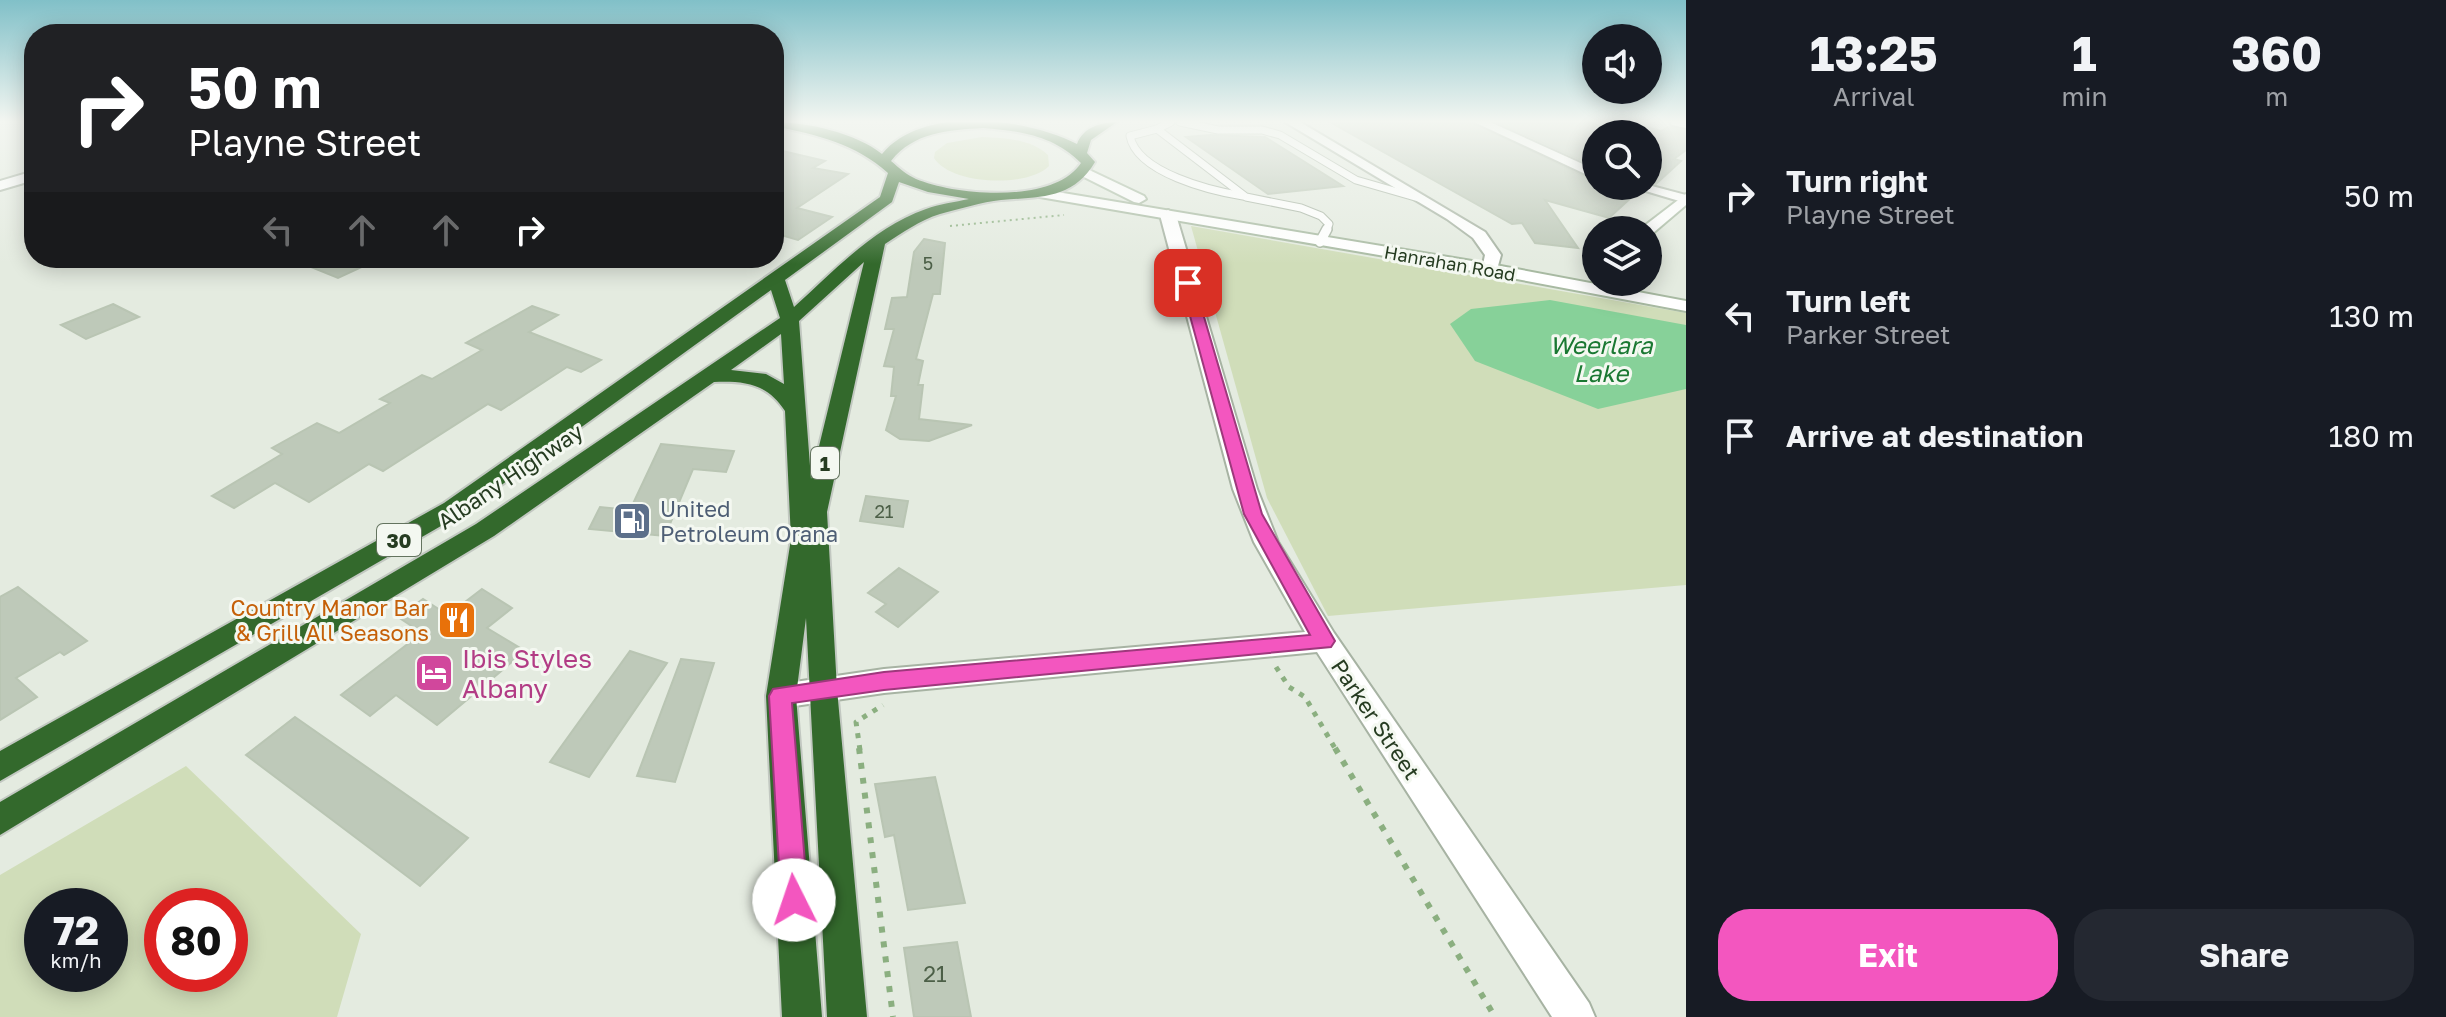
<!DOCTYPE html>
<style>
:root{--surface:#171b24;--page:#242831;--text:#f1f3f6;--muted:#9ea1a6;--accent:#f356bf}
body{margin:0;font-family:"Golos Text",sans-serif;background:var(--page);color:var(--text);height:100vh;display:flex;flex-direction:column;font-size:30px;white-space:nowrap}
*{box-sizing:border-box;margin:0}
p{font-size:26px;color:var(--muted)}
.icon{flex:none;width:44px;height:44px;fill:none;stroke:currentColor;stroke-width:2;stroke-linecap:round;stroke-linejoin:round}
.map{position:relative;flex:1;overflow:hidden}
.sheet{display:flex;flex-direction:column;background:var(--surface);width:760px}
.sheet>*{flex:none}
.hud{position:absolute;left:24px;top:24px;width:760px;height:244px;border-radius:32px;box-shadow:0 4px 20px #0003;background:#202124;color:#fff;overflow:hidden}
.buttons{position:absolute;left:1582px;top:24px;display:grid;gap:16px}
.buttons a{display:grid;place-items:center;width:80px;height:80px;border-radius:50%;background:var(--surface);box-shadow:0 4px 20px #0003;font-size:40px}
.speed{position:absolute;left:24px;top:888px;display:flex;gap:16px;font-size:40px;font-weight:700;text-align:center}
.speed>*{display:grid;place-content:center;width:104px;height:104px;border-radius:50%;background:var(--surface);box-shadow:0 4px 20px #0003;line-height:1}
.speed small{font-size:20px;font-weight:400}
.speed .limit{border:12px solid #d22;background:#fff;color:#111}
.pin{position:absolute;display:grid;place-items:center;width:68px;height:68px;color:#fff;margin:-34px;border-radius:16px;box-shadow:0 4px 12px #0006}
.me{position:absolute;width:88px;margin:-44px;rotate:356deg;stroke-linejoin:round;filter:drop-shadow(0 0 6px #0008)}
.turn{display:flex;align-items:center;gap:28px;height:168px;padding:0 32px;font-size:36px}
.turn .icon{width:104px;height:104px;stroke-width:2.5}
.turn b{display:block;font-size:56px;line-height:68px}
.lanes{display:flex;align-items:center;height:76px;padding:0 32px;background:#0003;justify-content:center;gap:40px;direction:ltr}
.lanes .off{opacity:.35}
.eta{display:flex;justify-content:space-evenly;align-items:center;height:136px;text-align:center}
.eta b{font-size:48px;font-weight:700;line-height:56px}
.action{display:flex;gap:16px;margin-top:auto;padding:16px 32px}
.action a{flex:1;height:92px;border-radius:32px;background:var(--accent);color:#fff;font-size:32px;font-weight:700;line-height:92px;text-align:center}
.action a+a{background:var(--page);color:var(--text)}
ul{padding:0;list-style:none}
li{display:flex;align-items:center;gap:24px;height:120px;padding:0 32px}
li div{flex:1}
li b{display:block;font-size:30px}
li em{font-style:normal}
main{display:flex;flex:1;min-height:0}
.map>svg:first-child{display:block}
</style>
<main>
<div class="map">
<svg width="1686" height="1017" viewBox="0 0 1686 1017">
<rect width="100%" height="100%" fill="#e4ebe0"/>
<g fill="#d0ddb9" fill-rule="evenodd">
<path d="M 982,137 C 1005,138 1031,139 1048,155 L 1049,166 C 1028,188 951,185 934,158 L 935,152 L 947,143 Z"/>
<path d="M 1191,226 L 1686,313 L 1686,585 L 1328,616 L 1267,498 Z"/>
<path d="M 186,766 L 361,934 L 337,1017 L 0,1017 L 0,875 ZM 42,906 L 110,906 L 110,974 L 42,974 ZM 162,906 L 230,906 L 230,974 L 162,974 Z"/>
</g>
<path fill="#87d199" d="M 1550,300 L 1686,325 L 1686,389 L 1598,409 L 1475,361 L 1450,324 L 1471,309 Z"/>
<g fill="#bec9b9" stroke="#b9c5b3" stroke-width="2">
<path d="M 1330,122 L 1471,122 L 1596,182 L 1596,186 L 1634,195 L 1609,218 L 1545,200 L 1578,248 L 1535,243 L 1522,223 L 1512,224 Z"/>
<path d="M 1497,122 L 1593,122 L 1598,126 L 1610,122 L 1629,122 L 1661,131 L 1668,127 L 1686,131 L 1686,150 L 1674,159 L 1681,161 L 1656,184 L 1648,182 L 1648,134 L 1596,134 L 1596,167 Z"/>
<path d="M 1210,135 L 1265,137 L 1343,186 L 1268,194 L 1186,137 Z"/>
<path d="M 774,149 L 825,161 L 813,168 L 848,174 L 797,208 L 832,217 L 798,240 L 774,233 Z"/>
<path d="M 924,239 L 945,243 L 940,294 L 933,294 L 916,359 L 923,361 L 918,385 L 923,385 L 919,419 L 972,425 L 929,441 L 900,439 L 886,430 L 896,396 L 891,396 L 894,367 L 884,366 L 894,329 L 885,329 L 892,298 L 907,297 L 914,252 Z"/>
<path d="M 289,258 L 381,258 L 338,278 Z"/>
<path d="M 113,304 L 139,317 L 86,339 L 61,325 Z"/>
<path d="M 532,306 L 558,315 L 529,332 L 601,360 L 581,372 L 567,367 L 501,410 L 488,404 L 383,471 L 369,464 L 309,502 L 275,483 L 234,508 L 212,496 L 282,454 L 272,448 L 317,423 L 339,433 L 390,403 L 380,399 L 422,375 L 432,379 L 482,350 L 466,343 Z"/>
<path d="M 661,444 L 734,451 L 726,472 L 693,469 L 665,536 L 589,529 L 600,507 L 630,510 Z"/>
<path d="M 866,496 L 908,501 L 903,527 L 860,521 Z"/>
<path d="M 899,568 L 938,592 L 898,627 L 876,612 L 886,604 L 868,593 Z"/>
<path d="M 18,587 L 87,641 L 64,655 L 60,652 L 16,678 L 37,697 L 0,720 L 0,597 Z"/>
<path d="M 482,589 L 512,608 L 487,628 L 525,651 L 437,725 L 396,695 L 370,716 L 341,695 L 422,633 L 398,617 L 423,599 L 448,615 Z"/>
<path d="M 630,651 L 667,663 L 589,777 L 550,762 Z"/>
<path d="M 681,659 L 714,663 L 675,782 L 637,776 Z"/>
<path d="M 295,717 L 468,838 L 420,886 L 246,755 Z"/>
<path d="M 935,777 L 965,903 L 908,910 L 894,835 L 885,837 L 875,784 Z"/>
<path d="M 957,942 L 971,1017 L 914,1017 L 904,948 Z"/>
</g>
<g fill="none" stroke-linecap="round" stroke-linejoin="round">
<g stroke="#a7b3a3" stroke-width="9">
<g id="lane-far1">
<path d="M 1171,122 L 1157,129 L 1246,197 L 1301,208 L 1321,216 L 1329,224 L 1326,231"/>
<path d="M 1180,122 L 1218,130 L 1262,130 L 1280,135 L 1356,180 L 1422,199"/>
<path d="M 1157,129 L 1130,136 C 1137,173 1212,191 1243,196"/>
</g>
</g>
<g stroke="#a7b3a3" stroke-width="12">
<path id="lane" d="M 1320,242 L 1327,229"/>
</g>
<g stroke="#a7b3a3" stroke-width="4">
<g id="street">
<path d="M 1285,122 L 1300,122 L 1485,232 L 1501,255 L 1496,273 L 1484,273 L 1482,269 L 1485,255 L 1473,238 L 1447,219 Z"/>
<path d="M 1474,122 L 1490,122 L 1596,170 L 1596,179 Z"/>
<path d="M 1670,122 L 1686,122 L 1686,128 L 1672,125 Z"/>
<path d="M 34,171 L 34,180 L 0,190 L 0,181 Z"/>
<path d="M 1648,185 L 1686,195 L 1686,203 L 1629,186 Z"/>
<path d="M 1168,210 L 1176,215 L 1257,489 L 1278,542 L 1334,633 L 1589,1003 L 1595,1017 L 1552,1017 L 1317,652 L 884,693 L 781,708 L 771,704 L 766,696 L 771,688 L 781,684 L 884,669 L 1305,632 L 1254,542 L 1233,489 L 1160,215 Z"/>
</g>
</g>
<g stroke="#a8baa2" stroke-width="4">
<g id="secondary">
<path d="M 1085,168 L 1144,196 L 1146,199 L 1139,203 L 1134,202 L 1080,175 L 1078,172 Z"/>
<path d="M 1039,189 L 1490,264 L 1686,301 L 1686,311 L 1490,274 L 1034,196 L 1032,193 Z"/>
<path d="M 1686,194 L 1686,205 L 1653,233 L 1639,230 Z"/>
</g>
</g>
<g stroke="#c2c8c1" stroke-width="4">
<path id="highway" d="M 774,122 C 807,122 856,133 882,154 C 923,104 1026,118 1077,144 C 1083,127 1102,122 1117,122 L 1091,140 L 1087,153 L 1095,162 C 1073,199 1041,197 1001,200 C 982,202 959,209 940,214 C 920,220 902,233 885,244 L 827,512 L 837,689 L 867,1017 L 827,1017 L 806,618 L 796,696 L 822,1017 L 782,1017 L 766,696 L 791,539 L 785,411 C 767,383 744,381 714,382 L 494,536 L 0,835 L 0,802 L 476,524 L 780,318 L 771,290 L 460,515 L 0,781 L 0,751 L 444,503 L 880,197 L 888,173 C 856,144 818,135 774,126 ZM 983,128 C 1020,131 1053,135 1081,163 C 1054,204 957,196 916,179 C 907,175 899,168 891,161 C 914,132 948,130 983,128 ZM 899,182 L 928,192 L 969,199 C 955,202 939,204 926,209 C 874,227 834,271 794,307 L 785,280 L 892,202 ZM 864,262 L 811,479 L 799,321 ZM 781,334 L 784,384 L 766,374 L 731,370 Z"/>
</g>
<path stroke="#8baf80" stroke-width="2" stroke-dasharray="2 4" stroke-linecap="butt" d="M 950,226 L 1064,215"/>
<g stroke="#8baf80" stroke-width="5" stroke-dasharray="5 7" stroke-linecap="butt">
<path d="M 1276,667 L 1289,687 L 1305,697 L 1336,750"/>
<path d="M 860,750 L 856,722 L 883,705"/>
</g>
<g stroke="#8baf80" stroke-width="6" stroke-dasharray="6 9" stroke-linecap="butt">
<path d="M 859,748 L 893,1017"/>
<path d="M 1335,748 L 1495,1017"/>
</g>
<use href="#lane-far1" stroke="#fff" stroke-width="7"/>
<use href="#lane" stroke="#fff" stroke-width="9"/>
<use href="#street" fill="#fff" fill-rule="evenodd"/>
<use href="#secondary" fill="#fff" fill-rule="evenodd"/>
<use href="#highway" fill="#33692c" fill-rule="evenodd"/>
</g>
<linearGradient id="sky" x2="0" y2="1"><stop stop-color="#81c0c8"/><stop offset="0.46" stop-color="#f3f6f1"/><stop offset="1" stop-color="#f3f6f1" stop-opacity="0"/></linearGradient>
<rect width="1686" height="264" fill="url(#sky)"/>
<path fill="#f356bf" stroke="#9e387c" stroke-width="2" d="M 1188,279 L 1194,283 L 1262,514 L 1335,641 L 1331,647 L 884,690 L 792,703 L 808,900 L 804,910 L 794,913 L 785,910 L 781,900 L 769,696 L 773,689 L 884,672 L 1310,635 L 1244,514 L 1181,283 Z"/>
<defs>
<g id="fuel-square" transform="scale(2)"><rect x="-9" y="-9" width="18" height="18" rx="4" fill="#5c6f8a" stroke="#f4f8f1"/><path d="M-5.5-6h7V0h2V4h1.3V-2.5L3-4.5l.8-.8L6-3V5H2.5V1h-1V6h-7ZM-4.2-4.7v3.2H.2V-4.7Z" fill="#fff"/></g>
<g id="restaurant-square" transform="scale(2)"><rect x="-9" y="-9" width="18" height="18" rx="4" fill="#e8710a" stroke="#f4f8f1"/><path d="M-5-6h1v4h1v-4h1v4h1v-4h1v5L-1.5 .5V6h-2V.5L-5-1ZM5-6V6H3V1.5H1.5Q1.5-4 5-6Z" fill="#fff"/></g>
<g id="hotel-square" transform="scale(2)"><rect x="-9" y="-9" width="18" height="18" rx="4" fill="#d1479c" stroke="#f4f8f1"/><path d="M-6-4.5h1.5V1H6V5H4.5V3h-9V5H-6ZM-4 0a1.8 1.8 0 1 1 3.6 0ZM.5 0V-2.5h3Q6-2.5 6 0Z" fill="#fff"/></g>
</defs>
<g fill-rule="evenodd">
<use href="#fuel-square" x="632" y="521"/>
<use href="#restaurant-square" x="457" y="620"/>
<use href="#hotel-square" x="434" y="673"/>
</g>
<g text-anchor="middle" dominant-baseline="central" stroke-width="6" stroke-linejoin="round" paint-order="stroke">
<g font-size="18" fill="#4c5f47">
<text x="928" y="263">5</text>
<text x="884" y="511">21</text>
</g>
<g font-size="18" fill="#263c21" stroke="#f4f8f1">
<text transform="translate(1450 263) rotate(10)">Hanrahan Road</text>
</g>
<g fill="#f4f8f1" stroke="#64745f" stroke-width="2">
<rect x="811" y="447" width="28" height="32" rx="6"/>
<rect x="377" y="524" width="44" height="32" rx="6"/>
</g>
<g font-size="20" font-weight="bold" fill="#263c21">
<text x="825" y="463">1</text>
<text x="399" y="540">30</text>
</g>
<g font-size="22" fill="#263c21" stroke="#f4f8f1">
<text transform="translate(510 476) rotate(-34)">Albany Highway</text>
<text transform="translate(1376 719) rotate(56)">Parker Street</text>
</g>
<g font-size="22" fill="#4e5e75" stroke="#f4f8f1" text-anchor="start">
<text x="660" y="508">United<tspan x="660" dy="25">Petroleum Orana</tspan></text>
</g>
<g font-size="22" fill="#c56008" stroke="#f4f8f1" text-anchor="end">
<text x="429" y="607">Country Manor Bar<tspan x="429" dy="25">&amp; Grill All Seasons</tspan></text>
</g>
<g font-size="22" fill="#4c5f47">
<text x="935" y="973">21</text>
</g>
<g font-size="24" font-style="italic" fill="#1a7832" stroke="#f4f8f1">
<text x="1601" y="344">Weerlara<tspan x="1601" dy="28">Lake</tspan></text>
</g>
<g font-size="26" fill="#b23c85" stroke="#f4f8f1" text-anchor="start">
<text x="462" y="658">Ibis Styles<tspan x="462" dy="30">Albany</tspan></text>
</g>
</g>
</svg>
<div class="buttons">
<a><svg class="icon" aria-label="sound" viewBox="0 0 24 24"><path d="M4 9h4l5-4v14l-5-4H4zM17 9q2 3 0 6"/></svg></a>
<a><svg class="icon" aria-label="search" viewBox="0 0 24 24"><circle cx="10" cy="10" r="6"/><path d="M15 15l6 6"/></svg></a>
<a><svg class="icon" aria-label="layers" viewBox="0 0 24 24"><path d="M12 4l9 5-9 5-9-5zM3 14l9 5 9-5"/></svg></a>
</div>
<div class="speed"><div>72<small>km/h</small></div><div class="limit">80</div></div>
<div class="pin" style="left:1188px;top:283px;background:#d93025"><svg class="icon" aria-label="arrive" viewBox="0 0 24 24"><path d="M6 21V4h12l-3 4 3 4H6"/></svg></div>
<svg class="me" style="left:794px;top:900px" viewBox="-20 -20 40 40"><circle r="19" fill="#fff"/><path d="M0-13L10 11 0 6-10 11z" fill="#f356bf"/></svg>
<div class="hud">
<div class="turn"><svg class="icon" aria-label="right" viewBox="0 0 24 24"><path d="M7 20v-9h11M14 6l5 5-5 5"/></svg><div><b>50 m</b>Playne Street</div></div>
<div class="lanes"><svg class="icon off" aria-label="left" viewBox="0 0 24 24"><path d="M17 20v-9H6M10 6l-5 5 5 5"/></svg><svg class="icon off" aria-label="ahead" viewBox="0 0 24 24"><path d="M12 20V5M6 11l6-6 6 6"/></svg><svg class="icon off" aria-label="ahead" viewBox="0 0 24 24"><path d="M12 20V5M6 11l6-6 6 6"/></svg><svg class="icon" aria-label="right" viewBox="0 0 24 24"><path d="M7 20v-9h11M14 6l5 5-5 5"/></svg></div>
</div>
</div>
<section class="sheet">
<div class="eta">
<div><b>13:25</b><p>Arrival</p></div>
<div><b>1</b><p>min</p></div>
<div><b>360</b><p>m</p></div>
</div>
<ul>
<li><svg class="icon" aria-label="right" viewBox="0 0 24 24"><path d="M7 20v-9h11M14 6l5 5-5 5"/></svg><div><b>Turn right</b><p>Playne Street</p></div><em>50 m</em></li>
<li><svg class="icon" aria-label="left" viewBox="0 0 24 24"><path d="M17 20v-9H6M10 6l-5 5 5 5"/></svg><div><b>Turn left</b><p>Parker Street</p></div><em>130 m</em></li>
<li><svg class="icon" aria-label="arrive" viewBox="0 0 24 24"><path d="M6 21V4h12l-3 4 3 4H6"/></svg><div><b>Arrive at destination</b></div><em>180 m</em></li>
</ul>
<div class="action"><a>Exit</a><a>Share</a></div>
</section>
</main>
